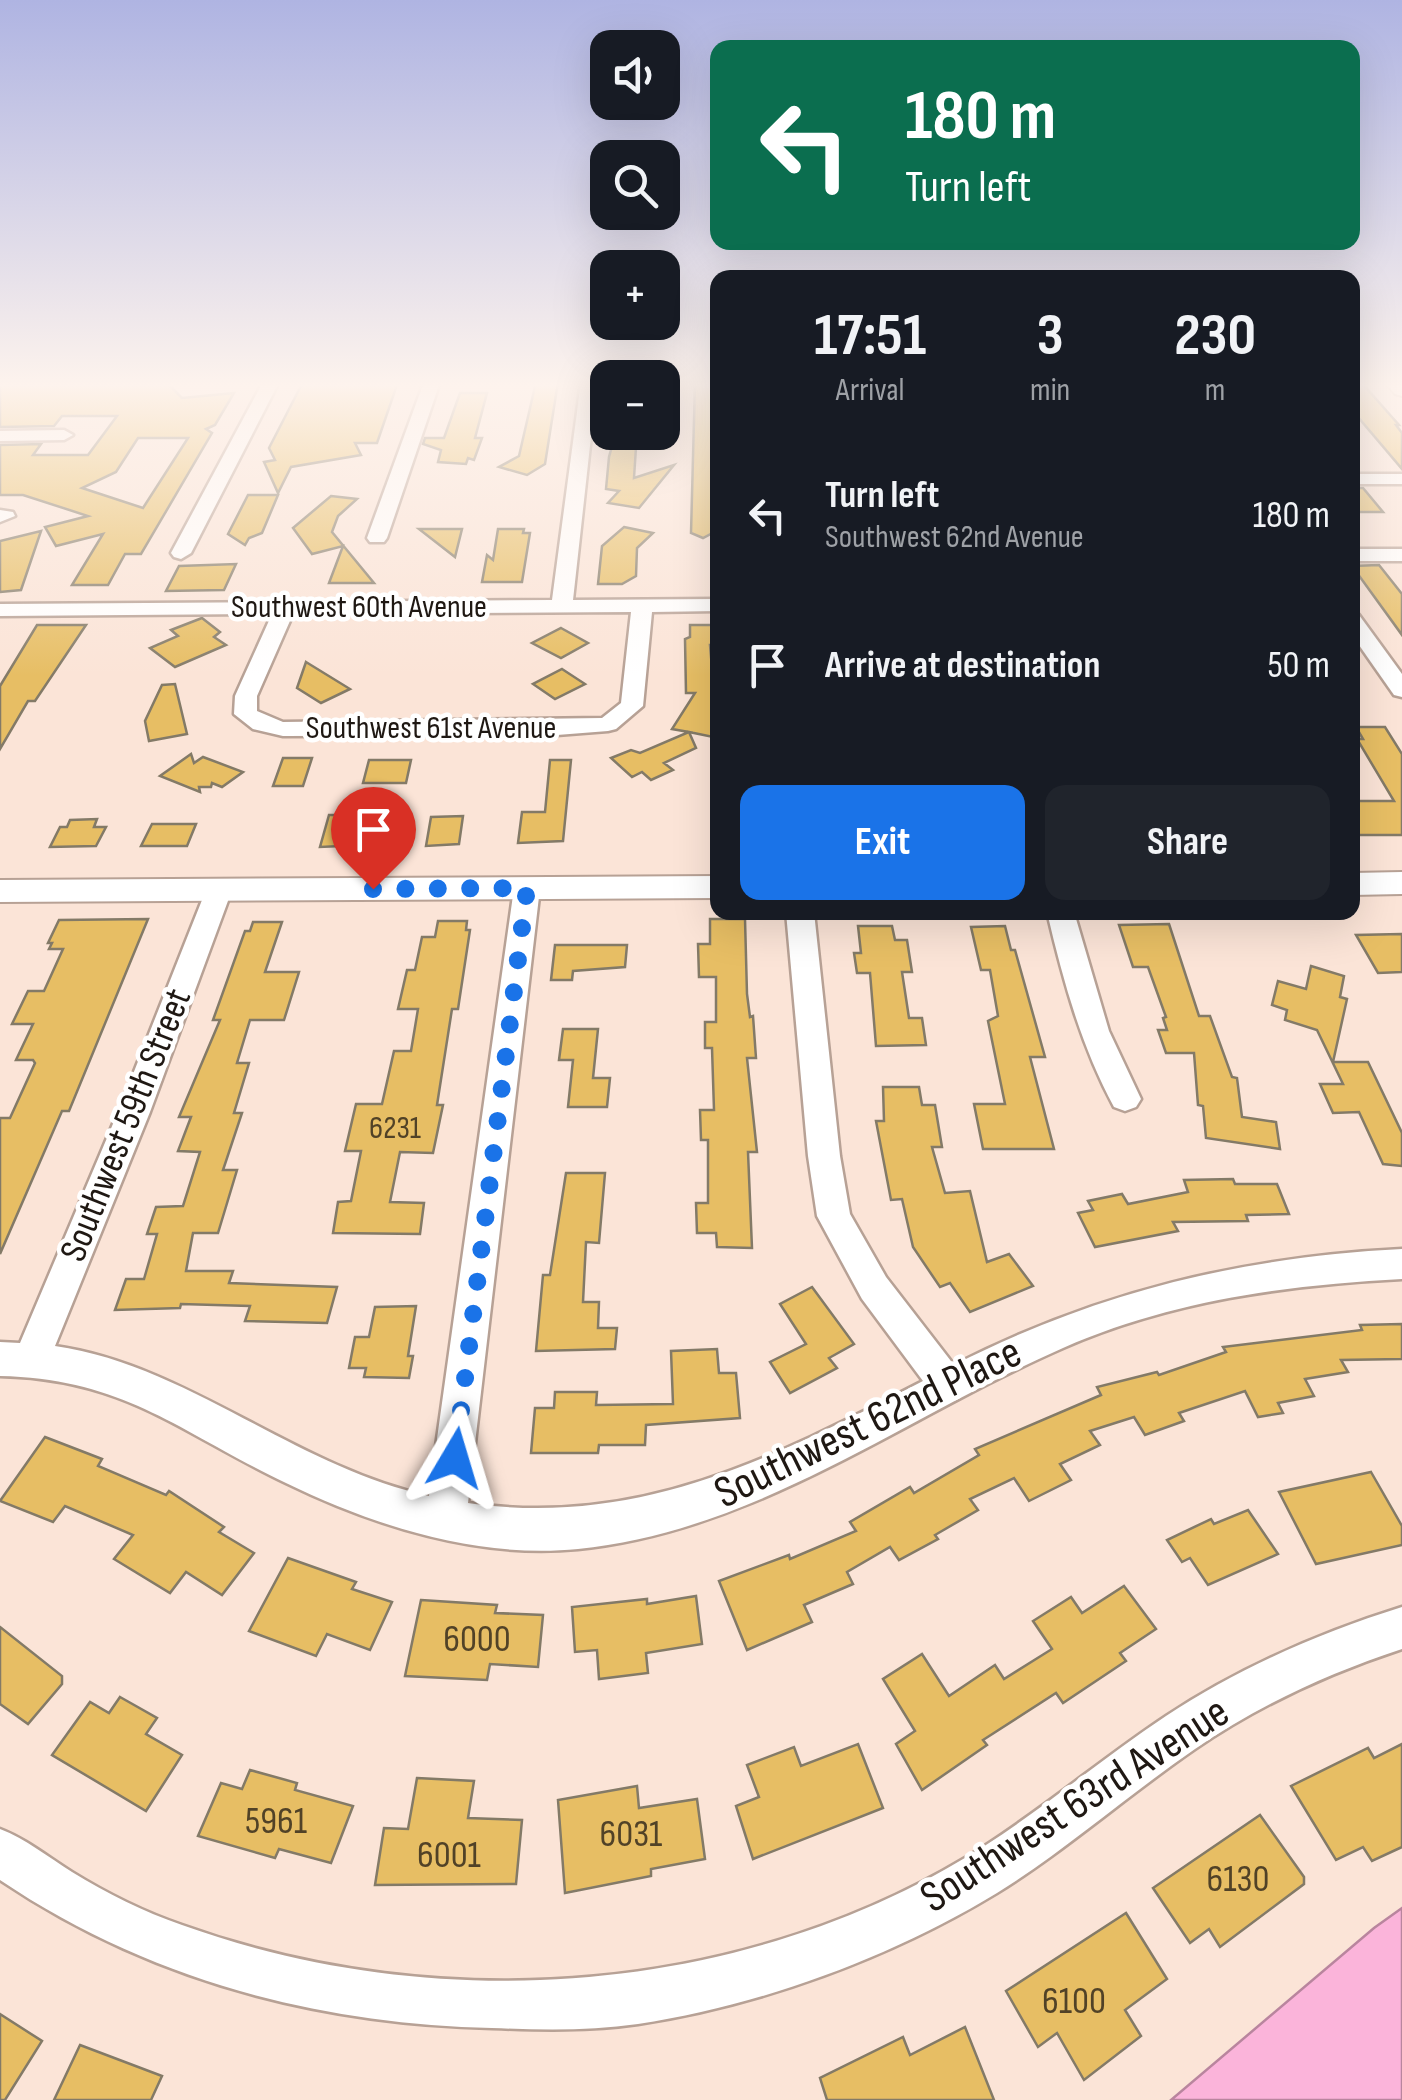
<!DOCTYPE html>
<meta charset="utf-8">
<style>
:root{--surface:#171b24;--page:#20242c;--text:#f1f3f6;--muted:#9ea1a6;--accent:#1a73e8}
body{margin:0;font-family:"Sofia Sans Condensed",sans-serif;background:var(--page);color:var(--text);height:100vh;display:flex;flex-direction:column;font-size:38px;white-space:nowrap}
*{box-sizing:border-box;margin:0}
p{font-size:32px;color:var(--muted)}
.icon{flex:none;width:55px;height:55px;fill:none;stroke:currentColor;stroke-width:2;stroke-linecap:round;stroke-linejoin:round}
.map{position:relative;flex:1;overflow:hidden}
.drawer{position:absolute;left:710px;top:270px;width:650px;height:650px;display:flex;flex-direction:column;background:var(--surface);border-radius:20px;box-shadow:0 10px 40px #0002}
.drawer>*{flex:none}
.banner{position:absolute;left:710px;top:40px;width:650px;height:210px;border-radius:20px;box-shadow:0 10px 40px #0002;background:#0b6e4f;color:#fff;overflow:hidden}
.controls{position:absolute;left:590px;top:30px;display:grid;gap:20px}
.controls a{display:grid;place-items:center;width:90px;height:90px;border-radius:20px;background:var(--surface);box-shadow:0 10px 40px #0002;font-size:50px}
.pin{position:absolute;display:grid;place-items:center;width:85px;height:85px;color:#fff;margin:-102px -42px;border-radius:50% 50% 50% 0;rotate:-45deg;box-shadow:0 0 10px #0007}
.pin .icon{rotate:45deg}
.me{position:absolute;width:110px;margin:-55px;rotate:7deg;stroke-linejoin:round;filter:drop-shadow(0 0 8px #0008)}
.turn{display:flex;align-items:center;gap:35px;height:210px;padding:0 30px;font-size:45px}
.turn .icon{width:130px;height:130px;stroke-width:2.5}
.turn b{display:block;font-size:70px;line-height:85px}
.eta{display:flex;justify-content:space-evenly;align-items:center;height:170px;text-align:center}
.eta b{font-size:60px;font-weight:700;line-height:70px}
.cta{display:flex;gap:20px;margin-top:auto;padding:20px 30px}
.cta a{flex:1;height:115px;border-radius:20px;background:var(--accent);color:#fff;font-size:40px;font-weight:700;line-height:115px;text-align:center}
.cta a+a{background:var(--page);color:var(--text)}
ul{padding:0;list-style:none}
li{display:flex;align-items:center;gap:30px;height:150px;padding:0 30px}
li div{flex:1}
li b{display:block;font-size:38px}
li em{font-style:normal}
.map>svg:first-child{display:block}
</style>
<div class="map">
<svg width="1402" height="2100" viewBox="0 0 1402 2100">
<rect width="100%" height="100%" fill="#fbe4d7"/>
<path fill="#fbb4da" stroke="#b9859e" stroke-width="2.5" d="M 1402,1908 L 1402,2100 L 1171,2100 L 1374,1928 Z"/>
<g fill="#e7be64" stroke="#837a67" stroke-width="2.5" fill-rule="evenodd">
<path d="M 0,382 L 166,382 L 182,398 L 234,393 L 215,425 L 206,429 L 212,433 L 141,554 L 125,554 L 108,585 L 72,585 L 103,534 L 56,546 L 45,527 L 88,516 L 23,495 L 0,495 L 0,445 L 41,444 L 33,455 L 88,455 L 117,416 L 62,416 L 54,426 L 0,427 ZM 138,438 L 188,438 L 143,508 L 82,488 L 116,472 Z"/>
<path d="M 303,382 L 398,382 L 377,443 L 355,443 L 361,455 L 291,467 L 278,493 L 264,462 L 275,460 L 269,448 Z"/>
<path d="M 536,382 L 558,382 L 545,464 L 527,475 L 499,467 L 519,456 Z"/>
<path d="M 695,382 L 718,382 L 718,530 L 703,538 L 691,533 Z"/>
<path d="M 1352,382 L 1361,382 L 1399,425 L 1396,425 L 1402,433 L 1402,469 L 1352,410 Z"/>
<path d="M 460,393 L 487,393 L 475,438 L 482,438 L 474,460 L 468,458 L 466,464 L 438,462 L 441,450 L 423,444 L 425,438 L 444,438 Z"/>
<path d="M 616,432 L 637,432 L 634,478 L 674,465 L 639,508 L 608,503 L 619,491 L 606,489 L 609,457 Z"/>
<path d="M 1352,488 L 1363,488 L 1383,512 L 1352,512 Z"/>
<path d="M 248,495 L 278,495 L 262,533 L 249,538 L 245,545 L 228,534 Z"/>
<path d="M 331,496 L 357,499 L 338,516 L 332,532 L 374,583 L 329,583 L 343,546 L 312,554 L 293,528 Z"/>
<path d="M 624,527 L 653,533 L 637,548 L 636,576 L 622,584 L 598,584 L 602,546 Z"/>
<path d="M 419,529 L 462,529 L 455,557 Z"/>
<path d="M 498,529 L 524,529 L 523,533 L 530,533 L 522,582 L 482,582 L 487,555 L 493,560 Z"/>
<path d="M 41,531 L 21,590 L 0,592 L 0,541 Z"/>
<path d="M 236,564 L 224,590 L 166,591 L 179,566 Z"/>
<path d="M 1379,565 L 1402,594 L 1402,635 L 1352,566 Z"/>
<path d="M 202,618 L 220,632 L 214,637 L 226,645 L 175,667 L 150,648 L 178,636 L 171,630 Z"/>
<path d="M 37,625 L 86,625 L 35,701 L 28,701 L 0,749 L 0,686 Z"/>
<path d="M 690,625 L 715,625 L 715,645 L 710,645 L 718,738 L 689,732 L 696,748 L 664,763 L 673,770 L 651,780 L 642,772 L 632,777 L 611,758 L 631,750 L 640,753 L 689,732 L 672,729 L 695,693 L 686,693 L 685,639 L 690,637 Z"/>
<path d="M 561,628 L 588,643 L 561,658 L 532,643 Z"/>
<path d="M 306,662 L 350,689 L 321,703 L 297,688 Z"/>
<path d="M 562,669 L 585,684 L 555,699 L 533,684 Z"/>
<path d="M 175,684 L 187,734 L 149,741 L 145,721 L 162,685 Z"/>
<path d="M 1356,727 L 1385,727 L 1402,754 L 1402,835 L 1352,835 L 1352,801 L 1394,801 L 1357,739 L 1363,739 Z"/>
<path d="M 191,754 L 194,763 L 203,757 L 243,772 L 222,787 L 212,783 L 211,787 L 199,787 L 200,792 L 160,776 Z"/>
<path d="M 283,758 L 312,758 L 303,786 L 273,786 Z"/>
<path d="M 369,760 L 411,760 L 406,783 L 363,783 Z"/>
<path d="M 550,760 L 571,760 L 563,841 L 518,843 L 522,812 L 545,812 Z"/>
<path d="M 329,815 L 357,815 L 354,826 L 371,826 L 365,845 L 320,847 Z"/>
<path d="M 463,816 L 459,844 L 426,846 L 431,817 Z"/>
<path d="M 97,819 L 94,827 L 106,827 L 96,846 L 50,847 L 60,827 L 67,827 L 70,820 Z"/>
<path d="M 152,824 L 196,824 L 187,846 L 141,846 Z"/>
<path d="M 148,919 L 69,1111 L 62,1111 L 0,1254 L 0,1118 L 10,1118 L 35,1063 L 33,1060 L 16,1060 L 33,1024 L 12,1024 L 28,991 L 44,991 L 63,949 L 49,949 L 52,943 L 48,943 L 59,920 Z"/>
<path d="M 710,919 L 745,919 L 747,994 L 750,1017 L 753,1016 L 756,1058 L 747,1058 L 757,1152 L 748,1152 L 752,1248 L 717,1247 L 716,1233 L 697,1233 L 696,1203 L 708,1203 L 708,1140 L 701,1140 L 700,1110 L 714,1110 L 712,1048 L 705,1048 L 705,1022 L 716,1022 L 716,977 L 699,977 L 698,944 L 710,944 Z"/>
<path d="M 438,921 L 467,921 L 466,930 L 470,930 L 458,1009 L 452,1009 L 437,1105 L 443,1105 L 433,1153 L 400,1152 L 390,1202 L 424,1203 L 420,1234 L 333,1233 L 338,1202 L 351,1201 L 361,1151 L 345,1151 L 356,1104 L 382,1104 L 394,1051 L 411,1051 L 418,1009 L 398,1009 L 407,970 L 415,970 L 422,937 L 435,937 Z"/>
<path d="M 253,922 L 282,922 L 265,972 L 299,972 L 284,1020 L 250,1020 L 237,1063 L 249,1063 L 234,1113 L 242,1113 L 223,1170 L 237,1170 L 218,1233 L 193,1233 L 186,1271 L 233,1271 L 229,1283 L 337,1287 L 327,1323 L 245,1321 L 250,1306 L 181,1304 L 180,1308 L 115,1310 L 126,1279 L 144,1279 L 157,1234 L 147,1234 L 156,1207 L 183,1206 L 200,1152 L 178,1151 L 191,1117 L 179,1117 L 220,1020 L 213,1020 L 245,931 L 250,931 Z"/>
<path d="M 1169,924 L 1199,1016 L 1210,1016 L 1232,1077 L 1237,1078 L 1242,1117 L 1276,1122 L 1280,1149 L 1206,1138 L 1203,1106 L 1198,1105 L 1194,1053 L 1166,1053 L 1158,1030 L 1167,1030 L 1163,1018 L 1166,1017 L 1148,967 L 1133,967 L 1119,925 Z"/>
<path d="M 858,926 L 892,926 L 895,940 L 907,940 L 912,972 L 902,972 L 909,1018 L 922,1018 L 926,1045 L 876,1046 L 870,973 L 857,973 L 854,953 L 861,953 Z"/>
<path d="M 1005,926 L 1011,950 L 1015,950 L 1045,1057 L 1030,1057 L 1054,1149 L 983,1149 L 974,1104 L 1005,1104 L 988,1021 L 998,1016 L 990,970 L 981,970 L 971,927 Z"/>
<path d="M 1402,934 L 1402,972 L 1378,973 L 1356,935 Z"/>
<path d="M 555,945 L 627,945 L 625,967 L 573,971 L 572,980 L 551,980 Z"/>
<path d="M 1311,966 L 1344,976 L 1340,997 L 1347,999 L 1333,1062 L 1368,1062 L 1402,1133 L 1402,1166 L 1383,1164 L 1359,1112 L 1333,1113 L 1320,1084 L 1343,1084 L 1317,1030 L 1285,1020 L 1287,1010 L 1272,1005 L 1278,981 L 1306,989 Z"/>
<path d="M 563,1029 L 598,1029 L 593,1078 L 610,1078 L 607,1107 L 568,1107 L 573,1060 L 559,1060 Z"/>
<path d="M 883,1087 L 919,1087 L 922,1105 L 935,1105 L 942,1147 L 932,1147 L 945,1193 L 970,1191 L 987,1262 L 1009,1254 L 1033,1286 L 970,1312 L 950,1283 L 940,1287 L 913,1247 L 902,1199 L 891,1200 L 876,1121 L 884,1121 Z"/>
<path d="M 566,1173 L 605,1173 L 599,1243 L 586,1242 L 583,1302 L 599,1302 L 598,1328 L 617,1328 L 615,1349 L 536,1351 L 543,1275 L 550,1275 Z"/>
<path d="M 1233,1179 L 1235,1184 L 1277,1184 L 1289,1214 L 1246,1215 L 1248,1221 L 1173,1222 L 1178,1231 L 1095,1247 L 1078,1213 L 1093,1210 L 1088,1201 L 1122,1194 L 1128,1204 L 1188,1192 L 1184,1180 Z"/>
<path d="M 812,1287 L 854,1344 L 829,1358 L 837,1368 L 790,1393 L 770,1362 L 806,1344 L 780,1304 Z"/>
<path d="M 416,1306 L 408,1356 L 413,1356 L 409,1378 L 364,1377 L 366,1368 L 349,1368 L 355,1337 L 369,1337 L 375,1307 Z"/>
<path d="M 1402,1324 L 1402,1359 L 1341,1360 L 1348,1372 L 1305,1379 L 1314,1396 L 1278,1403 L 1283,1413 L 1258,1417 L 1245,1391 L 1179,1413 L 1184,1421 L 1145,1435 L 1134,1417 L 1090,1431 L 1100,1445 L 1060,1464 L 1071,1480 L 1029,1501 L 1014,1478 L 970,1499 L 978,1510 L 935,1535 L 938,1539 L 899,1560 L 890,1547 L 847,1572 L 853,1584 L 804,1605 L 812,1622 L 747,1650 L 719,1581 L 789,1555 L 790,1559 L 856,1531 L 850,1522 L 910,1487 L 914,1493 L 979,1455 L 975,1449 L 1101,1395 L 1097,1387 L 1157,1372 L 1159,1375 L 1226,1352 L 1223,1347 L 1362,1330 L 1360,1325 Z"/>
<path d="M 717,1349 L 719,1373 L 736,1373 L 740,1418 L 646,1425 L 645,1445 L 599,1445 L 598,1453 L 531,1453 L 535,1408 L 554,1408 L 555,1392 L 597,1392 L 596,1405 L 673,1404 L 671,1351 Z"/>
<path d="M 45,1437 L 102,1459 L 98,1466 L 166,1495 L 169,1491 L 224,1527 L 219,1532 L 254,1553 L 222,1595 L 186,1572 L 170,1593 L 114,1559 L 133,1535 L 65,1506 L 53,1522 L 0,1501 Z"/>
<path d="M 1371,1472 L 1402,1526 L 1402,1545 L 1316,1564 L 1279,1492 Z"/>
<path d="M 1248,1510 L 1278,1554 L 1208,1585 L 1190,1558 L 1182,1562 L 1167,1540 L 1211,1519 L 1214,1524 Z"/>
<path d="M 288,1558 L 356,1582 L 352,1589 L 392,1602 L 370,1650 L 327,1634 L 316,1656 L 249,1631 Z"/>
<path d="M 1124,1586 L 1156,1629 L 1120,1653 L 1126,1661 L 1063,1703 L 1056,1693 L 983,1740 L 987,1745 L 922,1790 L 896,1744 L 915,1731 L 883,1679 L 922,1654 L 949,1696 L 995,1665 L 1004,1679 L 1052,1649 L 1033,1621 L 1071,1597 L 1082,1613 Z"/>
<path d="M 696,1596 L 702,1644 L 646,1653 L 648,1673 L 599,1679 L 597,1650 L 575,1652 L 572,1607 L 647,1599 L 647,1604 Z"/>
<path d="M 421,1600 L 497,1605 L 495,1613 L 543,1615 L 538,1667 L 490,1664 L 487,1680 L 405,1676 Z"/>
<path d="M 0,1627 L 62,1676 L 62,1684 L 28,1724 L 0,1704 Z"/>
<path d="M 120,1697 L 157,1718 L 146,1734 L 182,1755 L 146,1811 L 52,1755 L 90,1702 L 109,1713 Z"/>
<path d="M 858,1744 L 883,1808 L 753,1859 L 736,1806 L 759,1797 L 747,1765 L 794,1747 L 801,1766 Z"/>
<path d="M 1402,1744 L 1402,1847 L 1372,1861 L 1363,1847 L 1336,1860 L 1291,1786 L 1368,1748 L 1374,1758 Z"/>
<path d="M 250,1770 L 297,1783 L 295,1790 L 353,1806 L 331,1863 L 279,1849 L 275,1858 L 198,1836 L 221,1783 L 242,1789 Z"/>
<path d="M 417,1778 L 474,1781 L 468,1818 L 522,1820 L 516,1884 L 375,1885 L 384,1828 L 408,1829 Z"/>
<path d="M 637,1786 L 639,1808 L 697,1799 L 705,1859 L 651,1869 L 651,1876 L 565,1893 L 558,1800 Z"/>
<path d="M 1260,1815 L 1304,1877 L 1304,1884 L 1220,1947 L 1209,1929 L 1190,1943 L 1153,1888 Z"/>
<path d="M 1126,1913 L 1167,1979 L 1125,2010 L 1141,2036 L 1084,2080 L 1057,2033 L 1038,2047 L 1006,1991 Z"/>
<path d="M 0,2014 L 42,2041 L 5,2100 L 0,2100 Z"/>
<path d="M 965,2027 L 994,2100 L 827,2100 L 820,2078 L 903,2037 L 910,2055 Z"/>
<path d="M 80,2045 L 162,2076 L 151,2100 L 54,2100 Z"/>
</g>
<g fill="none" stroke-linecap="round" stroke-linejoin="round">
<g stroke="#b7a195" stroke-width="5">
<g id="minor">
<path d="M 263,382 L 279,382 L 191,553 L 181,559 L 174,557 L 171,553 Z"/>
<path d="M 424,382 L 440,382 L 387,538 L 384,542 L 370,542 L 367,538 Z"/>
<path d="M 581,382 L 597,382 L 573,600 L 718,599 L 718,611 L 652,612 L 643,706 L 616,729 L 608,731 L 557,735 L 283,736 L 253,729 L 234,714 L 235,696 L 272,614 L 0,616 L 0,604 L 552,600 ZM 631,612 L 621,703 L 602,718 L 283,722 L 257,711 L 257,696 L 293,614 Z"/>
<path d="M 0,431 L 64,430 L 73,435 L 64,440 L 0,441 Z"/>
<rect x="1352" y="474" width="50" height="10"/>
<path d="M 0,510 L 13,512 L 15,516 L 0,522 Z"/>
<rect x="1352" y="549" width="50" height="12"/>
<path d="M 1352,613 L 1359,615 L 1402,674 L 1402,697 L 1394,695 L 1352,635 Z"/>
<path d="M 527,879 L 536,882 L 540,888 L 468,1503 C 639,1528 775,1457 923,1381 L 862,1299 L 817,1216 L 808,1156 L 786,912 L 814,912 L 840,1156 L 850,1214 L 886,1277 L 954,1365 C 1097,1292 1242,1257 1402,1249 L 1402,1279 C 1286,1285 1170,1301 1063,1348 C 903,1418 757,1531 578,1549 C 479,1559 374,1526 286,1483 C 179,1432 126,1379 0,1376 L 0,1342 L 20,1343 L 118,1112 L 206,890 L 210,884 L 228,884 L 232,890 L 150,1112 L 55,1346 C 188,1365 293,1466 429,1496 L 514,888 L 518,882 Z"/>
<path d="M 1047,912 L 1074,912 L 1109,1031 L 1141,1099 L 1136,1107 L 1125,1111 L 1114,1107 C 1081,1046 1063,980 1047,912 Z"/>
<path d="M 1402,1607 L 1402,1649 C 1329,1673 1259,1705 1195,1749 C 1128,1795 1066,1850 997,1893 C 890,1958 762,2005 638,2024 C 590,2031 541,2030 492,2028 C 316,2024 147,1979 0,1880 L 0,1829 C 26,1839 48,1857 72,1872 C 106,1893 144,1912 182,1925 C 443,2019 751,1995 986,1845 C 1048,1805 1104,1757 1166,1716 C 1239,1668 1319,1633 1402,1607 Z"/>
</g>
</g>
<g stroke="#b7a195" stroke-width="4">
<g id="tertiary">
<path d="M 1385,382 L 1402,382 L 1402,396 L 1395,394 Z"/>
<path d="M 1402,872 L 1402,894 L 1352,895 L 1352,873 Z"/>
<path d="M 718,876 L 718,898 L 0,902 L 0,880 Z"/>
</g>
</g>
<use href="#minor" fill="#fff" fill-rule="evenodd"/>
<use href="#tertiary" fill="#fff" fill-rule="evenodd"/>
</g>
<linearGradient id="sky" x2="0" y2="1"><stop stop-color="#afb4e2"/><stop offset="0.57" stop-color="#fdf3ed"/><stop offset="1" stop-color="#fdf3ed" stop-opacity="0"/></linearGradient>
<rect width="1402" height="676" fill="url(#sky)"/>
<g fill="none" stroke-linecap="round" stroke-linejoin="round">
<path stroke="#1a73e8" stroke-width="18" stroke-dasharray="0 32.4" d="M 373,889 L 527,888 L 455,1458"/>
</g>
<g text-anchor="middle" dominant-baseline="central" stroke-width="9" stroke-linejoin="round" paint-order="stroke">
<g font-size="32" fill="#1f1813" stroke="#fff">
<text x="359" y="607">Southwest 60th Avenue</text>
<text x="431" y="728">Southwest 61st Avenue</text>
</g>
<g font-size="32" fill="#514227">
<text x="395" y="1128">6231</text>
</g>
<g font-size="38" fill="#1f1813" stroke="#fff">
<text transform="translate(126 1125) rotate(-68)">Southwest 59th Street</text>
</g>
<g font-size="38" fill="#514227">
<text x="477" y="1639">6000</text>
<text x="276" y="1821">5961</text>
<text x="631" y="1834">6031</text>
<text x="449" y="1855">6001</text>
<text x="1238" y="1879">6130</text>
<text x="1074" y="2001">6100</text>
</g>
<g font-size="45" fill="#1f1813" stroke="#fff">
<text transform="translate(868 1423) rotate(-26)">Southwest 62nd Place</text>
<text transform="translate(1075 1805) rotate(-33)">Southwest 63rd Avenue</text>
</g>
</g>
</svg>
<div class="controls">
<a><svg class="icon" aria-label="sound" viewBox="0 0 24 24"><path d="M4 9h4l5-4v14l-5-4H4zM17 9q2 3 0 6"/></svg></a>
<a><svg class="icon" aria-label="search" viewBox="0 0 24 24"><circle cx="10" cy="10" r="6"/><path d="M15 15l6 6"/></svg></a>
<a>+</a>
<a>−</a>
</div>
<div class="pin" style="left:373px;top:889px;background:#d93025"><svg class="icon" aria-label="arrive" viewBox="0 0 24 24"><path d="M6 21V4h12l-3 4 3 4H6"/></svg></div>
<svg class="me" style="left:455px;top:1458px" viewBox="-20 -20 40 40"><path d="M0-17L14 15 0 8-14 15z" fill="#1a73e8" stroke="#fff" stroke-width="4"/></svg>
<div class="banner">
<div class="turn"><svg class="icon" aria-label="left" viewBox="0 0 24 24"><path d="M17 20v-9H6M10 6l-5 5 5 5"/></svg><div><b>180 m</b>Turn left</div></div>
</div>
<section class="drawer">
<div class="eta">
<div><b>17:51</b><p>Arrival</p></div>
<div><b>3</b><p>min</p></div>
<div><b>230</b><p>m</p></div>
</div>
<ul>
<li><svg class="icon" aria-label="left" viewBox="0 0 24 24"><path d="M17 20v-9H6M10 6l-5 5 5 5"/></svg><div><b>Turn left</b><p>Southwest 62nd Avenue</p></div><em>180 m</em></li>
<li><svg class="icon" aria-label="arrive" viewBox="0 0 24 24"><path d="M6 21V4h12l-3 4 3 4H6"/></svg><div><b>Arrive at destination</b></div><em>50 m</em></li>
</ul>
<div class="cta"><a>Exit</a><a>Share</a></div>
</section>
</div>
